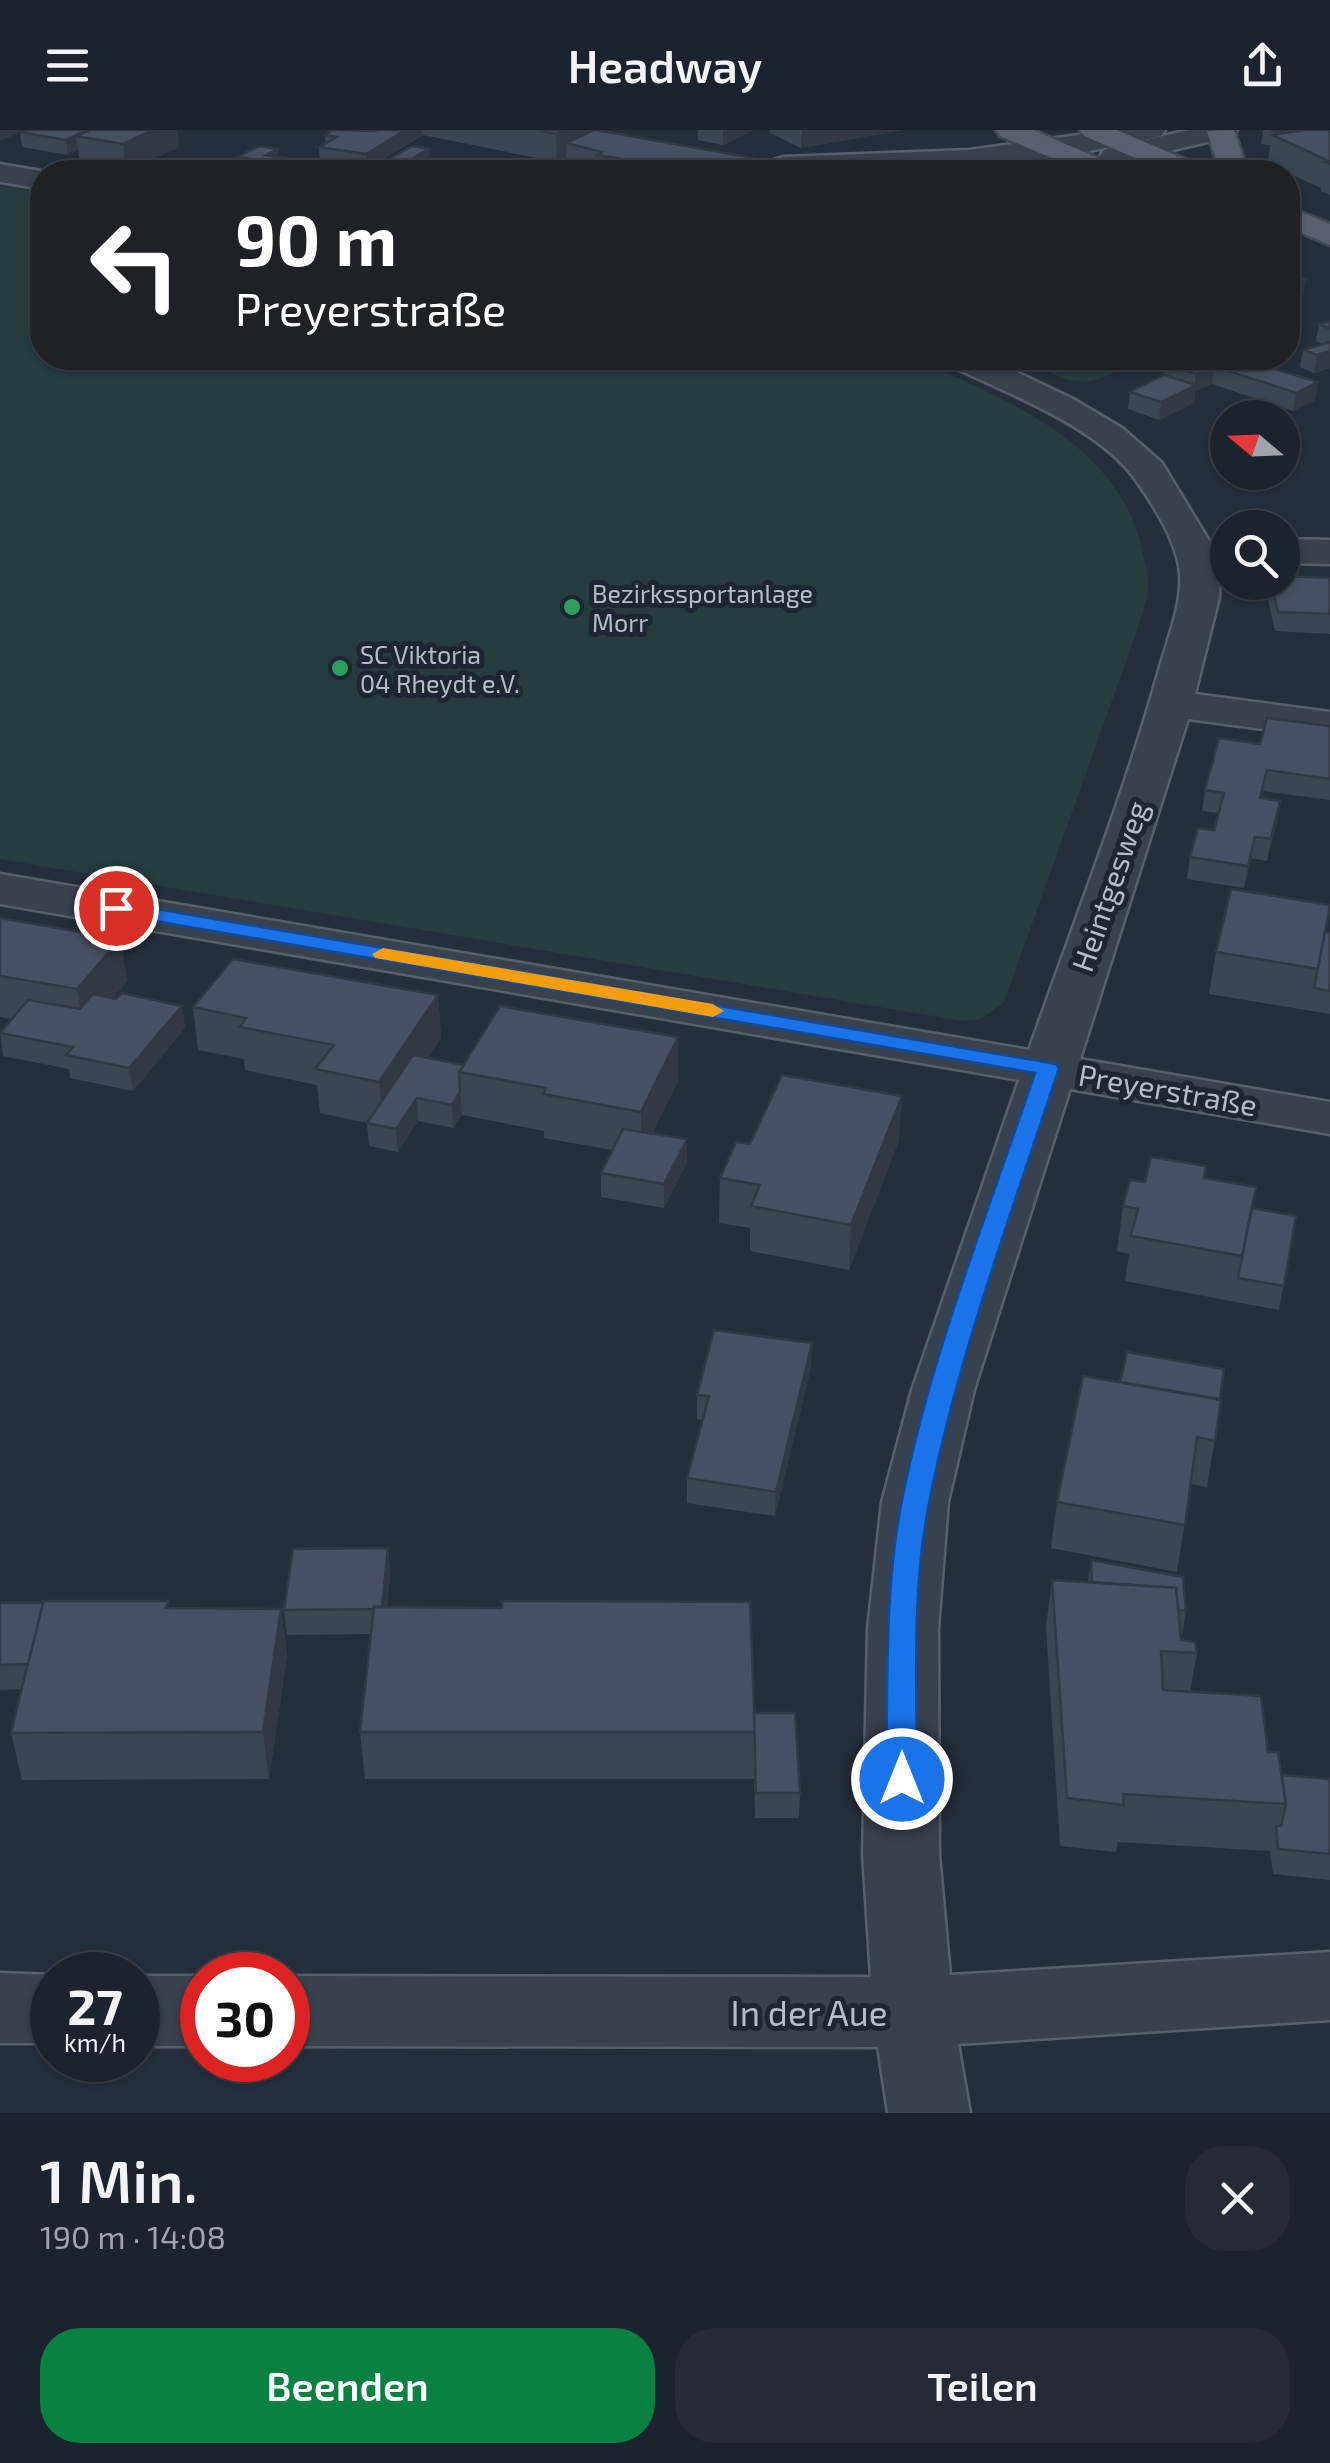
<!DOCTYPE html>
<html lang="de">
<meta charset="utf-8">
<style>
:root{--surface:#1b232e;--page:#242b36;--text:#f1f3f6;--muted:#a0a4aa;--line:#39404a;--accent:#0b8043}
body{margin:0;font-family:"Exo 2",sans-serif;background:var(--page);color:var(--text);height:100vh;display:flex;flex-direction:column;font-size:38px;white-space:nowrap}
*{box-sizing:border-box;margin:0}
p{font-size:32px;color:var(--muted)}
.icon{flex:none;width:55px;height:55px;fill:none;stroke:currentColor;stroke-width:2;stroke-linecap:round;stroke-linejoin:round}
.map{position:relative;height:1983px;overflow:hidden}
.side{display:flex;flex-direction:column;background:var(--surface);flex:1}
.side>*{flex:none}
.hud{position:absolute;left:30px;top:30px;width:1270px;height:210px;border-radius:40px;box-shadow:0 2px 8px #0004,0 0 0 2px var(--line);background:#202124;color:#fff;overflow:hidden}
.needle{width:65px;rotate:289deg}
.buttons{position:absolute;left:1210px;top:270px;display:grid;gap:20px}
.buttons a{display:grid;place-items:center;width:90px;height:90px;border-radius:50%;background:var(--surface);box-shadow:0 2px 8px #0004,0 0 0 2px var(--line);font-size:50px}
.speed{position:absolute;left:30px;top:1822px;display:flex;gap:20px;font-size:50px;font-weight:700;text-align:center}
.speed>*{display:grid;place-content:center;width:130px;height:130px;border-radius:50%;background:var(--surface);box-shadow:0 2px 8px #0004,0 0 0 2px var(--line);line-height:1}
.speed small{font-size:25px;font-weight:400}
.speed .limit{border:15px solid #d22;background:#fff;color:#111}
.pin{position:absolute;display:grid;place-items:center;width:85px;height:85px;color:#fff;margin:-42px;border:5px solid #fff;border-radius:50%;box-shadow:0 2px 10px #0007}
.me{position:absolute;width:110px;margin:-55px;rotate:0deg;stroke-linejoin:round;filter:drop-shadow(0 0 8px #0008)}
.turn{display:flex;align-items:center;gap:35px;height:210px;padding:0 40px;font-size:45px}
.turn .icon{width:130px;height:130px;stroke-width:2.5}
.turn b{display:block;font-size:70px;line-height:85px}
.round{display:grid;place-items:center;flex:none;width:105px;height:105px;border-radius:40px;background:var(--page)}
.overview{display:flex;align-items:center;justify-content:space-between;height:170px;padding:0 40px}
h1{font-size:60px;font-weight:600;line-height:75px}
.primary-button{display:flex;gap:20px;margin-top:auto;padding:20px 40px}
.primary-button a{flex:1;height:115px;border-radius:40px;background:var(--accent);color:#fff;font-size:40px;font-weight:600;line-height:115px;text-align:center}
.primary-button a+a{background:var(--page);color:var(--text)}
header{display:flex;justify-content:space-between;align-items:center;height:130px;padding:0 40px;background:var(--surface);font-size:45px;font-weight:600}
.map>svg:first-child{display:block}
</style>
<header><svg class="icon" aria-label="menu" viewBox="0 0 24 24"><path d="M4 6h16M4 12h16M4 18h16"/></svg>Headway<svg class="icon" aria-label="share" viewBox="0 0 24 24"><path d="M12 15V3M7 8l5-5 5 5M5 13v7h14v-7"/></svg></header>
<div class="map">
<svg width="1330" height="1983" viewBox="0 0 1330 1983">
<rect width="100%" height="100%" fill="#242f3e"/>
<g fill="#263c3f">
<path d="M 0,56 L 42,63 L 42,228 L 911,228 C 1001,266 1119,313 1142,419 C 1144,431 1150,445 1148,457 C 1147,471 1141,487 1137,501 L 1004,872 L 981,889 L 963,891 L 0,729 Z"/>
<path d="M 1018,228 L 1144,228 C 1078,261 1085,258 1018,228 Z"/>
</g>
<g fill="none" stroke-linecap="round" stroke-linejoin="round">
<g stroke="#565f6c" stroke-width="5">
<g id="minor">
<path d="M 1115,0 L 1165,0 L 1161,6 C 1034,37 905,42 776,42 L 770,36 L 774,30 L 784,27 L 969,20 Z"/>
<path d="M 1188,0 L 1237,0 L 1233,6 L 1114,34 L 1104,32 L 1100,26 L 1104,20 Z"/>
<path d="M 0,34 L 47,42 L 42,42 L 42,59 L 0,52 Z"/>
<path d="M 944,228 L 987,228 L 1073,269 L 1122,298 L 1162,333 L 1214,419 L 1220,443 L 1219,468 L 1195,564 L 1330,582 L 1330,608 L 1188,589 L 1080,929 L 1330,972 L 1330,1004 L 1070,959 L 974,1260 L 948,1372 L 938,1499 L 939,1724 L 950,1845 L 1330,1822 L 1330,1890 L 958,1914 L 970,1983 L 888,1983 L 878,1917 L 288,1916 L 288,1846 L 871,1847 L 863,1724 L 868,1499 L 882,1372 L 912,1260 L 1019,950 L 0,774 L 0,744 L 1029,920 C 1073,794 1123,668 1159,540 C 1167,510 1182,476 1180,444 C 1178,414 1153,374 1135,349 C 1097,296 1006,263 949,235 Z"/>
<path d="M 1282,409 L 1330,410 L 1330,434 L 1282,433 Z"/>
<path d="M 0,1843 L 54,1845 L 52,1913 L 0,1913 Z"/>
<rect x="138" y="1846" width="64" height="70"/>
</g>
</g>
<g stroke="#414a57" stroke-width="5">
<g id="major">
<path d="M 996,0 L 1033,0 L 1117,36 L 1121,42 L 1084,42 L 1000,6 Z"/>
<path d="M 1080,0 L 1117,0 L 1201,36 L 1205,42 L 1168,42 L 1084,6 Z"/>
<path d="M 1234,0 L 1248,42 L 1220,42 L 1207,1 Z"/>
<path d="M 1288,77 L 1330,94 L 1330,115 L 1288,97 Z"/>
</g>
</g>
<use href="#minor" fill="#38414e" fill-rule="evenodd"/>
<use href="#major" fill="#56606e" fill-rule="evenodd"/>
</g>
<g fill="#3b4654">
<path d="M 0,0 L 177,0 L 179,17 L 125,42 L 80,35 L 78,20 L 68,25 L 22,17 L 20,2 L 0,11 Z"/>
<path d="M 378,0 L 596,0 L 831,42 L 611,42 L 597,40 L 597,36 L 566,28 L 557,32 L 423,5 L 367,39 L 320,33 L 319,17 L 326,13 L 325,5 Z"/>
<path d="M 698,0 L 753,0 L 723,15 L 698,10 Z"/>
<path d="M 770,0 L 902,0 L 801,18 L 770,3 Z"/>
<path d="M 1263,0 L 1330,0 L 1330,65 L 1321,61 L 1321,58 L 1268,34 L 1270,15 L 1261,14 Z"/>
<path d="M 278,19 L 278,27 L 238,36 L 237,27 Z"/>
<path d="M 383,32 L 430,34 L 415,42 L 383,42 Z"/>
<path d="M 1330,191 L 1330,238 L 1314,243 L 1300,237 L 1303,220 L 1323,214 L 1316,211 L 1319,194 Z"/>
<path d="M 1180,228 L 1253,228 L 1252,232 L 1315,270 L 1293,281 L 1212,254 L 1195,261 L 1194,273 L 1159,290 L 1128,279 L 1130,262 L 1164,246 L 1165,234 Z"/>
<path d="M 1330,448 L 1330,504 L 1275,501 L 1267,465 L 1269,452 Z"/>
<path d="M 1330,596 L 1330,670 L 1263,661 L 1261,668 L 1277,692 L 1267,731 L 1251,728 L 1244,758 L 1187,749 L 1190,727 L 1214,700 L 1218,683 L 1202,681 L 1205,660 L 1260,614 Z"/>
<path d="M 1231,759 L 1318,840 L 1330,803 L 1330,884 L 1209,864 L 1216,822 Z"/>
<path d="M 0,788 L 120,809 L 127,851 L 113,868 L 182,876 L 185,898 L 133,961 L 70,948 L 69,939 L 3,926 L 0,902 L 12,889 L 0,887 Z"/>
<path d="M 438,865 L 441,908 L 428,928 L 464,935 L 678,907 L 678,951 L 652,1004 L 687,1032 L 664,1078 L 601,1067 L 601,1043 L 612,1020 L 544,1008 L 544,1001 L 462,985 L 453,998 L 418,991 L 398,1022 L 369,1016 L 367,993 L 320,983 L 317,955 L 245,940 L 244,929 L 198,920 L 193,877 Z"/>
<path d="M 899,1010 L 849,1140 L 750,1121 L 750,1098 L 719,1093 L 720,1048 L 750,1014 Z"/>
<path d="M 1204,1048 L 1252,1078 L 1296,1086 L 1279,1180 L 1125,1151 L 1129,1124 L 1117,1121 L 1123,1076 L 1145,1052 Z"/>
<path d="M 811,1237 L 775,1386 L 687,1373 L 687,1348 L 703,1290 L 697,1289 L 697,1265 Z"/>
<path d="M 1221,1270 L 1207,1357 L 1191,1354 L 1177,1442 L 1051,1418 L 1057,1372 Z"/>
<path d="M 388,1418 L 390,1443 L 387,1477 L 754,1583 L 800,1663 L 799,1688 L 755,1688 L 754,1638 L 754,1649 L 365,1649 L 360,1602 L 371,1504 L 287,1505 L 284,1480 Z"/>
<path d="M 1091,1430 L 1186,1481 L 1182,1505 L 1180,1505 L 1181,1510 L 1197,1523 L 1190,1562 L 1268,1622 L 1282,1645 L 1330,1649 L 1330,1750 L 1273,1744 L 1270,1721 L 1118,1712 L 1116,1722 L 1060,1716 L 1046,1497 L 1052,1450 L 1088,1452 Z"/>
<path d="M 0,1473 L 169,1478 L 281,1479 L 287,1526 L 269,1649 L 22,1650 L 11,1603 L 22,1559 L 0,1560 Z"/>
</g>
<g fill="#303945">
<path d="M 0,0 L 21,0 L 21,2 L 0,11 Z"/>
<path d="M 87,0 L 76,6 L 78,20 L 68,25 L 66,10 Z"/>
<path d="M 153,0 L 177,0 L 179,17 L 126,42 L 123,14 Z"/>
<path d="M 406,0 L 422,0 L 422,5 L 367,39 L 366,24 Z"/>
<path d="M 565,0 L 594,0 L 566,13 L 566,28 L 557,32 L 556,4 Z"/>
<path d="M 723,0 L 753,0 L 723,15 Z"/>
<path d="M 802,0 L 902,0 L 801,18 Z"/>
<path d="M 278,19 L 279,34 L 266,25 Z"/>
<path d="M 429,19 L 430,34 L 415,42 L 401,42 L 400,35 Z"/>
<path d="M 299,30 L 300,42 L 276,42 Z"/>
<path d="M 1306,149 L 1303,166 L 1288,173 L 1288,157 Z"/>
<path d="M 1330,221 L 1330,238 L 1314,243 L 1317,225 Z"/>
<path d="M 1214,236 L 1212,254 L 1195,261 L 1194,273 L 1159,290 L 1161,272 L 1194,256 L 1196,244 Z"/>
<path d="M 1318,252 L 1315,270 L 1293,281 L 1296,263 Z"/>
<path d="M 1280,671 L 1277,692 L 1267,731 L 1271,709 Z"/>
<path d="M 1255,707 L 1251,728 L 1244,758 L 1248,736 Z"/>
<path d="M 120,809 L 127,851 L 84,902 L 77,859 Z"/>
<path d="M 438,865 L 441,908 L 383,996 L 379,952 Z"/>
<path d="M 182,876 L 185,898 L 133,961 L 129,938 Z"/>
<path d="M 678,907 L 678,951 L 641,1026 L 641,982 Z"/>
<path d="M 460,962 L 462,985 L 453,998 L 452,975 Z"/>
<path d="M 902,966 L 899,1010 L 849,1140 L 851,1095 Z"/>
<path d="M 417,968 L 418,991 L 398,1022 L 396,999 Z"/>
<path d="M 687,1009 L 687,1032 L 664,1078 L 664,1054 Z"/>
<path d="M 812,1213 L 811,1237 L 775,1386 L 776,1362 Z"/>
<path d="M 388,1418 L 390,1443 L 384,1504 L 382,1479 Z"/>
<path d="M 281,1479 L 287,1526 L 269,1649 L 263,1602 Z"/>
</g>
<g fill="#455162" stroke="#303945" stroke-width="2.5">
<path d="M 25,0 L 87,0 L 66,10 L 20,2 Z"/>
<path d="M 90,0 L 153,0 L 123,14 L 76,6 Z"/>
<path d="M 333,0 L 375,1 L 378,0 L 406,0 L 366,24 L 319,17 L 337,7 L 325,5 Z"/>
<path d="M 537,0 L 565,0 L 556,4 Z"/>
<path d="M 594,0 L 596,0 L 831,42 L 700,42 L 597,25 L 602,22 L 566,13 Z"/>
<path d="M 1270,0 L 1298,0 L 1287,3 Z"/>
<path d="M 1305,0 L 1330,0 L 1330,34 L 1325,32 L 1329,31 L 1272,5 Z"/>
<path d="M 259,16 L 278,19 L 266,25 L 299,30 L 276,42 L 278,42 L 224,42 L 251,29 L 237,27 Z"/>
<path d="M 413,16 L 429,19 L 400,35 L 383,32 Z"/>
<path d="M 472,36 L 511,42 L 461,42 Z"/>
<path d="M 1288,144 L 1306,149 L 1288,157 Z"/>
<path d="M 1330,191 L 1330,199 L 1319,194 Z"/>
<path d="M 1330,212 L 1330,221 L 1317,225 L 1303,220 Z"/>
<path d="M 1180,228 L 1239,228 L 1318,252 L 1296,263 L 1214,236 L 1196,244 L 1165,234 Z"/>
<path d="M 1164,245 L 1196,255 L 1161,272 L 1130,262 Z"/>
<path d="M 1282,446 L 1330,448 L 1330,484 L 1278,482 L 1271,452 L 1282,452 Z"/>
<path d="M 1267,588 L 1330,596 L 1330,649 L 1267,640 L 1260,668 L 1280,671 L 1271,709 L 1255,707 L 1248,736 L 1190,727 L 1198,698 L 1214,700 L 1224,663 L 1205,660 L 1219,608 L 1260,614 Z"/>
<path d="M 1231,759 L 1330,775 L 1318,839 L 1216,822 Z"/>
<path d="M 0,788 L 120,809 L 77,859 L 0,846 Z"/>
<path d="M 1325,802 L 1330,803 L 1330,861 L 1314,858 Z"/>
<path d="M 233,829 L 438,865 L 379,952 L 315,939 L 334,915 L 240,897 L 246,888 L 193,877 Z"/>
<path d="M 122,863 L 182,876 L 129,938 L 66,925 L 73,917 L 0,903 L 28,870 L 80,879 L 93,864 L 116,869 Z"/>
<path d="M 500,876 L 678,907 L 641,982 L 543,964 L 546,958 L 459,942 Z"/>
<path d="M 413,925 L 464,935 L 459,942 L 460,962 L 452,975 L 417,968 L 396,999 L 367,993 Z"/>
<path d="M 782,945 L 902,966 L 851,1095 L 751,1076 L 760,1055 L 720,1048 L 736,1012 L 750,1014 Z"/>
<path d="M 623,999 L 687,1009 L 664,1054 L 601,1043 Z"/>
<path d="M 1151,1027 L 1206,1036 L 1204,1048 L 1256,1057 L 1242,1126 L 1131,1106 L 1138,1079 L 1123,1076 L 1130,1050 L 1145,1052 Z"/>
<path d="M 1252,1078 L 1296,1086 L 1284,1156 L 1238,1148 Z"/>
<path d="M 714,1200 L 812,1213 L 776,1362 L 687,1348 L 709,1266 L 697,1265 Z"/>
<path d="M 1127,1222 L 1224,1239 L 1220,1269 L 1120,1252 Z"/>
<path d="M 1083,1246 L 1221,1270 L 1215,1311 L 1197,1307 L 1185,1395 L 1057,1372 Z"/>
<path d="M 388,1418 L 382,1477 L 374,1477 L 374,1479 L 284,1480 L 293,1419 Z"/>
<path d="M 1091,1430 L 1183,1447 L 1186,1481 L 1178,1480 L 1176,1458 L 1092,1452 Z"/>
<path d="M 1052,1450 L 1176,1458 L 1181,1510 L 1195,1512 L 1197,1523 L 1161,1521 L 1163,1560 L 1261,1566 L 1268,1622 L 1278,1622 L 1286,1674 L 1123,1664 L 1124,1675 L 1067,1668 Z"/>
<path d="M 43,1471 L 168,1471 L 166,1478 L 281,1479 L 263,1602 L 11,1603 Z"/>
<path d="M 502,1471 L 750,1472 L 755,1602 L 360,1602 L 374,1477 L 502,1478 Z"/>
<path d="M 0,1473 L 43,1473 L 28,1534 L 0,1535 Z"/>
<path d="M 754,1583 L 795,1583 L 800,1663 L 756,1663 Z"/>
<path d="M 1282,1645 L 1330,1649 L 1330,1724 L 1278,1719 L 1276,1696 L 1281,1696 L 1286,1674 Z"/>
</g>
<path fill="#1a73e8" stroke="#114b97" stroke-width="2.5" d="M 116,772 L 1056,934 L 1059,938 C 1013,1080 959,1222 930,1368 C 911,1459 917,1557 917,1649 L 912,1658 L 902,1661 L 891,1658 L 886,1649 C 888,1557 884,1460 902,1370 C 931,1224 988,1083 1035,943 L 109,783 L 106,778 Z"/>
<path fill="#f59e0b" d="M 383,818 L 713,874 L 724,881 L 713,887 L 375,828 L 372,824 Z"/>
<g fill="#2e9e5b" stroke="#1d2633" stroke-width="4">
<circle cx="572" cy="477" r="10"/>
<circle cx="340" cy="538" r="10"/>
</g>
<g text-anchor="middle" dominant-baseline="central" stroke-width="10" stroke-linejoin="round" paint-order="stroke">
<g font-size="25" fill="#b4bcc9" stroke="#1d2633" text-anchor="start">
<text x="592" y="463">Bezirkssportanlage<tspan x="592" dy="29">Morr</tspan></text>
<text x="360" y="524">SC Viktoria<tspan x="360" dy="29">04 Rheydt e.V.</tspan></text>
</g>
<g font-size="30" fill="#b4bcc9" stroke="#1d2633">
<text transform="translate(1109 756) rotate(-71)">Heintgesweg</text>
<text transform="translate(1168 959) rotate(10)">Preyerstraße</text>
</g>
<g font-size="35" fill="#b4bcc9" stroke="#1d2633">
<text x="809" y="1882">In der Aue</text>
</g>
</g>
</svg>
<div class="buttons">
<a><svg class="needle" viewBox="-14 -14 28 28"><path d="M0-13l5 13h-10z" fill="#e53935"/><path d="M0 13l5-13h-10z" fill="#a0a4aa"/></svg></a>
<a><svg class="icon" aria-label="search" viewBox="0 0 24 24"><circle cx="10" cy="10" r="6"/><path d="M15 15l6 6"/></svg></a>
</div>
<div class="speed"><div>27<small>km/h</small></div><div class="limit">30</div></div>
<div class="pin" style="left:116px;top:778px;background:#d93025"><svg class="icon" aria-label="arrive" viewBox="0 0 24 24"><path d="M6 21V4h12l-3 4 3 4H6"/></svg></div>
<svg class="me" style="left:902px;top:1649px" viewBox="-20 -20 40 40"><circle r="17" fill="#1a73e8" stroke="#fff" stroke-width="3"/><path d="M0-11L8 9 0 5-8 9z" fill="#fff"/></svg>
<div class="hud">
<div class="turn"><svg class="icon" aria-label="left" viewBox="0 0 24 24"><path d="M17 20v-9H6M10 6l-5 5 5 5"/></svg><div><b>90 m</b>Preyerstraße</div></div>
</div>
</div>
<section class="side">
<div class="overview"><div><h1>1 Min.</h1><p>190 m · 14:08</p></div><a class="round"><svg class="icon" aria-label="close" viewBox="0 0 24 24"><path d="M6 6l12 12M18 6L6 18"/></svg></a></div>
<div class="primary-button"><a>Beenden</a><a>Teilen</a></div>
</section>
